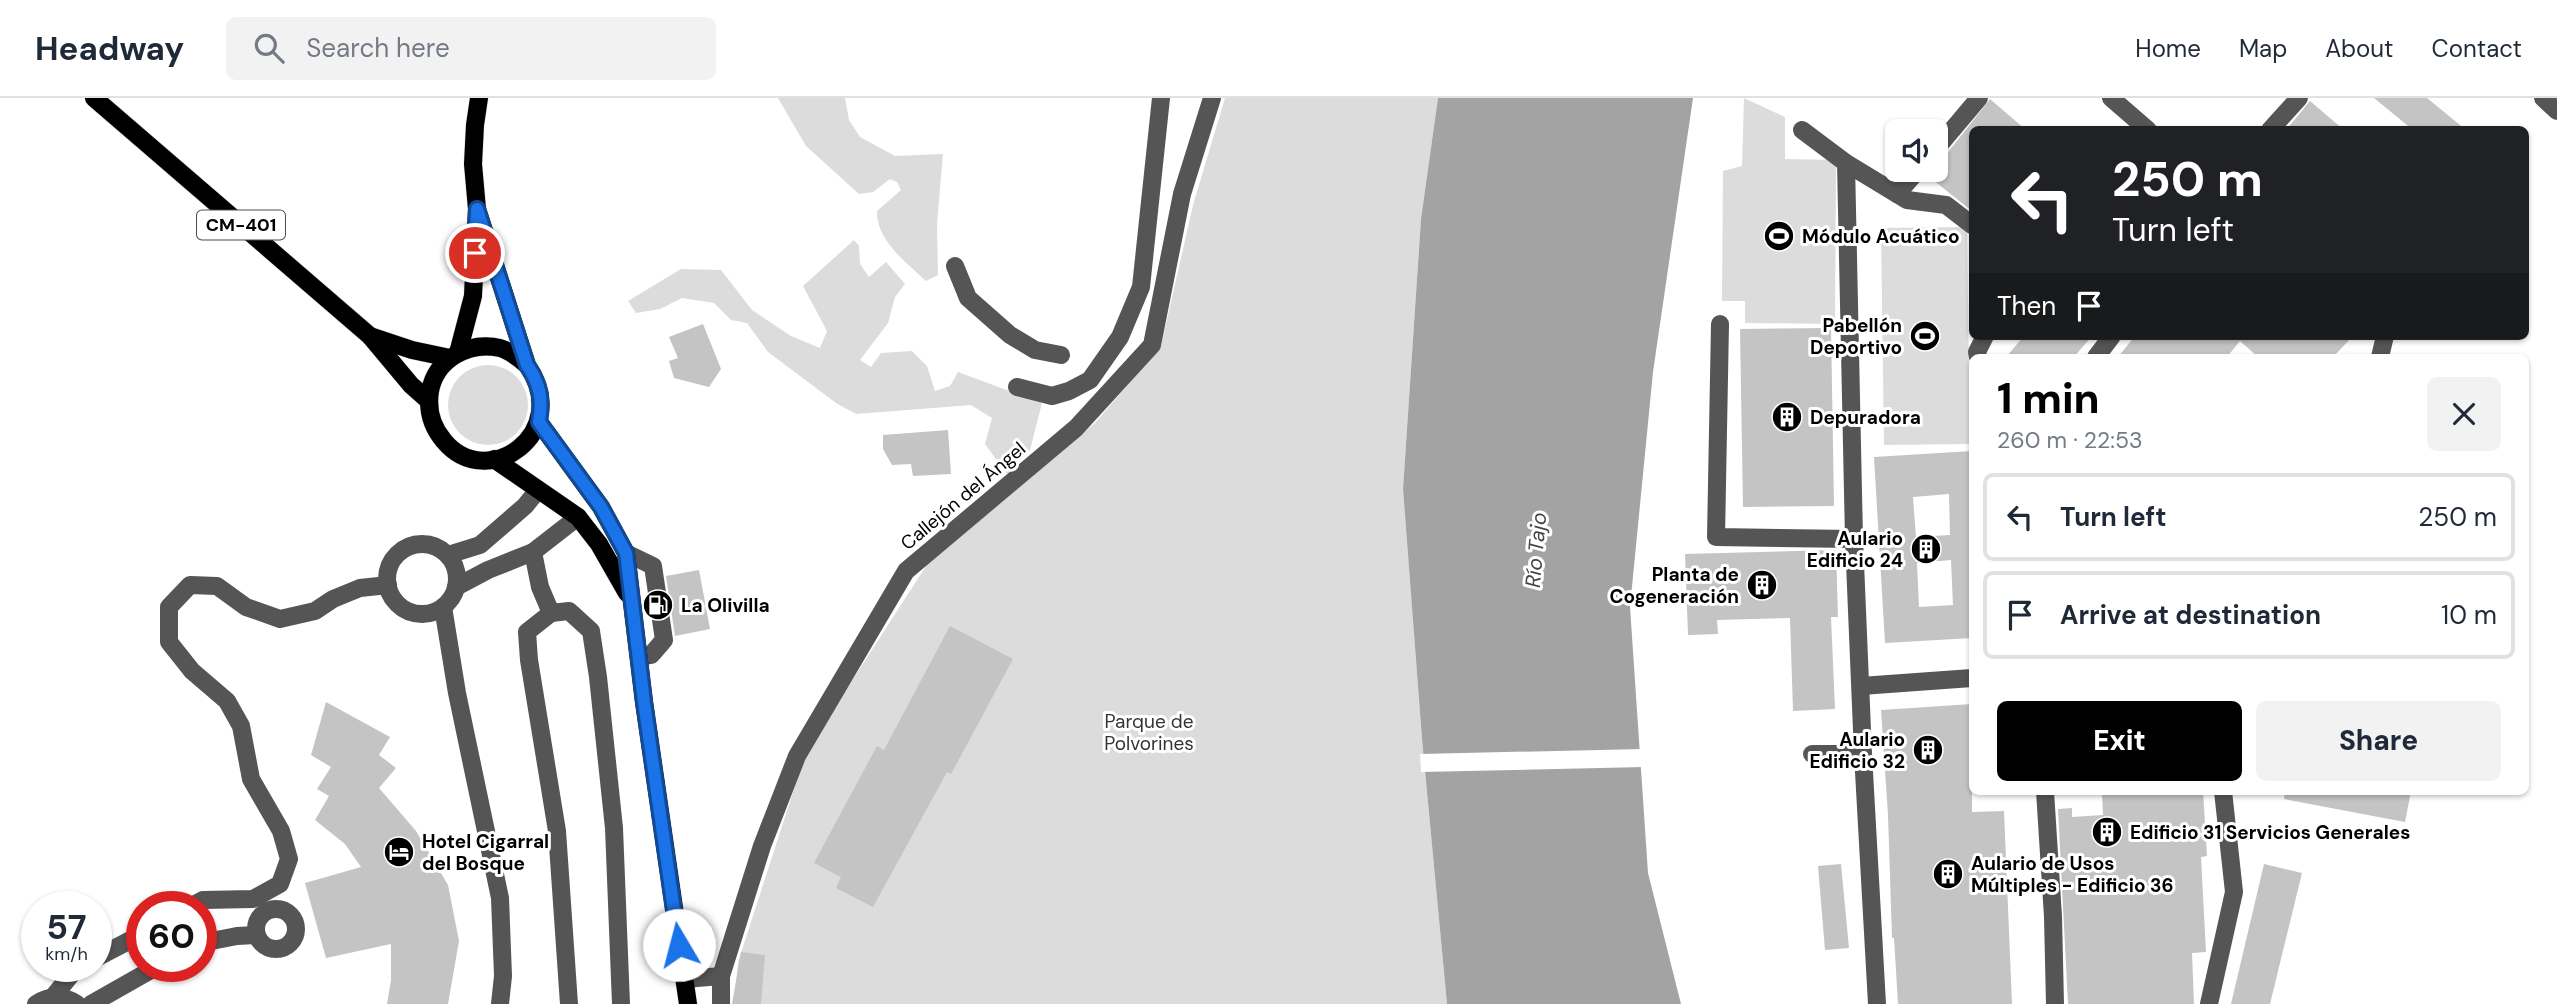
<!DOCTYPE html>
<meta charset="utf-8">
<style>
:root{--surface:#fff;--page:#f2f2f3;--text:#1f2937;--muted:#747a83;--line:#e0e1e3;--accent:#000}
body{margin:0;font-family:"DM Sans",sans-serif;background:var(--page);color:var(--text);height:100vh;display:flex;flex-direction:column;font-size:26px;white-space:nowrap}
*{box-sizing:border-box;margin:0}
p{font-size:23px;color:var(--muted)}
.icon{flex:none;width:38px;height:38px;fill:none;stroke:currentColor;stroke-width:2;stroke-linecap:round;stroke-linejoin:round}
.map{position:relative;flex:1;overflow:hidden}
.drawer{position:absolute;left:1969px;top:256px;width:560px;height:441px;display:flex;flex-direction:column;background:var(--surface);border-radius:10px;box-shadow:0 2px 5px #0004}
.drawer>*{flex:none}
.top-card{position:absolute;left:1969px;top:28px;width:560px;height:214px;border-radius:10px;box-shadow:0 2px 5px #0004;background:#202124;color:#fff;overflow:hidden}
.tools{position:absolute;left:1885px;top:21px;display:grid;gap:14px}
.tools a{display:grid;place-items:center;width:63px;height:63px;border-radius:10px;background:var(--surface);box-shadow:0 2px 5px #0004;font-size:35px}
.speed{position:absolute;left:21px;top:793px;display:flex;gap:14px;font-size:35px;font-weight:700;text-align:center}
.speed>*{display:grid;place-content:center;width:91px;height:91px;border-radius:50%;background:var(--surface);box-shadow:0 2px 5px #0004;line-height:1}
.speed small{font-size:18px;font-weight:400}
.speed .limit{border:10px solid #d22;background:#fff;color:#111}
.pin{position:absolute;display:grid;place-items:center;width:60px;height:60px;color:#fff;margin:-30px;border:4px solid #fff;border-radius:50%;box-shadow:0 2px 7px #0007}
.me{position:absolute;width:77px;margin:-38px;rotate:352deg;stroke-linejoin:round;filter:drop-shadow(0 0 5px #0008)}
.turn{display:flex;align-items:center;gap:24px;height:147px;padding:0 28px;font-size:32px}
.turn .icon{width:91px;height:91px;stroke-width:2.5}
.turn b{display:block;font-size:49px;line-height:60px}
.then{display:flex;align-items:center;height:66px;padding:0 28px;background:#0003;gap:14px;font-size:26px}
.round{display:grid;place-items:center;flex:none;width:74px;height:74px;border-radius:10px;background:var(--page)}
.head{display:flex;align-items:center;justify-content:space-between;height:119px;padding:0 28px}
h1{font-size:42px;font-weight:800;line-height:52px;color:var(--accent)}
.primary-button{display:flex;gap:14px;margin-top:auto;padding:14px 28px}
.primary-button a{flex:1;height:80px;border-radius:10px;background:var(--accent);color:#fff;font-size:28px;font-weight:800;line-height:80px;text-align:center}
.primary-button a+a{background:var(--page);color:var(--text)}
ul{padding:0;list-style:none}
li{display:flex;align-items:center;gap:21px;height:88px;margin:0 14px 10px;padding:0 14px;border:4px solid var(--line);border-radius:10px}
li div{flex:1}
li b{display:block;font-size:26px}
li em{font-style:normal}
header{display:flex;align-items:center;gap:42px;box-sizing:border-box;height:98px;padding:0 35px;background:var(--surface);border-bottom:2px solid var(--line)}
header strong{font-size:33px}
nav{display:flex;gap:38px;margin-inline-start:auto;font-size:24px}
.search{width:490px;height:63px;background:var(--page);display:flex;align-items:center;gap:18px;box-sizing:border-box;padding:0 24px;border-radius:10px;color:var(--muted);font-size:26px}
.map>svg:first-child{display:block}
</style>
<header>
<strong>Headway</strong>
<div class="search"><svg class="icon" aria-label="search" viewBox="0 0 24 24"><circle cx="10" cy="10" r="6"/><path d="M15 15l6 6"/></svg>Search here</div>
<nav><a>Home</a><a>Map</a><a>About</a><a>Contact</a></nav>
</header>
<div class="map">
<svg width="2557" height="906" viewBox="0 0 2557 906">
<rect width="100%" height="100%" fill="#fff"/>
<g fill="#dcdcdc">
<path d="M 778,0 L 845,0 L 849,22 L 860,39 L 895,58 L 943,56 L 937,126 L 938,177 L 926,183 C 906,164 876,142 877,113 L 901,92 L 897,84 L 890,81 L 873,94 L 859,96 L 806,48 Z"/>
<path d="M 1225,0 L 1438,0 L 1421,121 L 1403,391 L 1422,641 L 1447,906 L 734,906 L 738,864 L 806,654 L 928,465 L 1095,325 L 1161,248 L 1193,107 Z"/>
<path d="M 1744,0 L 1785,19 L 1785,61 L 1836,62 L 1835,226 L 1745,225 L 1745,203 L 1722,203 L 1723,73 L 1742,68 Z"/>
<path d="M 1967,129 L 1970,346 L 1884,347 L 1881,130 Z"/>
<path d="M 854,142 L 859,148 L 860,166 L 869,179 L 886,164 L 905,186 L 895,199 L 888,225 L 860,262 L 871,269 L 881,255 L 912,253 L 927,268 L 935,293 L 950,288 L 958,274 L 1042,305 L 1030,352 L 1007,376 L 985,346 L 992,320 L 971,307 L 856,316 L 836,305 L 768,254 L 747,225 L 731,222 L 714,205 L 682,200 L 660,211 L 636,215 L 628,203 L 681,171 L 721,172 L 752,212 L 791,238 L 820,250 L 827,233 L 803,188 Z"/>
<circle cx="488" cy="307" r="40"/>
</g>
<path fill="#a3a3a3" d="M 1438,0 L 1693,0 L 1653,274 L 1630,509 L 1648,775 L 1681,906 L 1447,906 L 1422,641 L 1403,391 L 1421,121 Z"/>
<path fill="#fff" d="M 1643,651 L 1644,669 L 1421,674 L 1420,656 Z"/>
<g fill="#c4c4c4" fill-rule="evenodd">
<path d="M 2374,0 L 2427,0 L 2466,32 L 2413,32 Z"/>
<path d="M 1990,1 L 2026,32 L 1972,32 L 1972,113 L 1928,78 L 1929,72 L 1936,72 L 1936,62 L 1945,58 Z"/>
<path d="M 2310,3 L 2344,32 L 2286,32 Z"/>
<path d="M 703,226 L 721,271 L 709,289 L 674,280 L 669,263 L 678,260 L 669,239 Z"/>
<path d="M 1831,230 L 1834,408 L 1743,409 L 1740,231 Z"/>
<path d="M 2024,238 L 2092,238 L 2074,259 L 2006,259 Z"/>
<path d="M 2135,238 L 2353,238 L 2333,259 L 2258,259 L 2240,243 L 2227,259 L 2118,259 Z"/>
<path d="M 948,332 L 951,376 L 913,378 L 911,366 L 892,367 L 883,351 L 883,337 Z"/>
<path d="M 1972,353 L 1972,540 L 1885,545 L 1874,359 ZM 1949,396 L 1950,437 L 1916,439 L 1913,399 ZM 1951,462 L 1953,507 L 1919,509 L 1917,465 Z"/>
<path d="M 1836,452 L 1838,519 L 1831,519 L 1835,611 L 1793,613 L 1790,520 L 1717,522 L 1718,536 L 1688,537 L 1685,456 Z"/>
<path d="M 699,472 L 710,531 L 675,538 L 666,478 Z"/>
<path d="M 950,528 L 1013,561 L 951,676 L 947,674 L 873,809 L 836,790 L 841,779 L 814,765 L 877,648 L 884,652 Z"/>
<path d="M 326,604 L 390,639 L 379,657 L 396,670 L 379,690 L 416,733 L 448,787 L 459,843 L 448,906 L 387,906 L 391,882 L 391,846 L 326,860 L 305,785 L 361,769 L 345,746 L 315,722 L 329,698 L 317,691 L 331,669 L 311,657 Z"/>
<path d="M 1972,606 L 1972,714 L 2004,713 L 2012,906 L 1898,906 L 1894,840 L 1892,840 L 1888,717 L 1881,612 Z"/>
<path d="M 2124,693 L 2203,693 L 2207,758 L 2201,759 L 2206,854 L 2192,855 L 2194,906 L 2068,906 L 2058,711 L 2072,710 L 2072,719 L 2103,717 L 2102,695 Z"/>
<path d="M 2285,693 L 2411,693 L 2405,724 L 2284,701 Z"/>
<path d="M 1841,766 L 1849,850 L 1825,852 L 1818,768 Z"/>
<path d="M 2264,766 L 2302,775 L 2270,906 L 2231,906 Z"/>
<path d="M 741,854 L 765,857 L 761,906 L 732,906 Z"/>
</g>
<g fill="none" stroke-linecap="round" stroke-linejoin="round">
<g stroke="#dbdbdb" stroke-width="19">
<g id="major">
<path d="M 94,0 L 370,238 L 411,287 L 429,303"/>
<path d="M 477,111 L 527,267 C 574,335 487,395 444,343 C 431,328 427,312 430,293 C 436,261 469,243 500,250 C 510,253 519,260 527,267"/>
<path d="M 370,238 L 412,252 L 450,260"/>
<path d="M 458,255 L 473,198 L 477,111 L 473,66 L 475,27 L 479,0"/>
<path d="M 539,324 L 601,409 L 626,455 L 644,604 L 688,906"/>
<path d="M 494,361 L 578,419 L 599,446 L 627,495"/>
</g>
</g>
<g stroke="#555" stroke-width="18">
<path d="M 2111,0 L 2148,32"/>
<path d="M 2543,0 L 2557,13"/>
<path d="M 1802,32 L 1846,65 L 1907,102 L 1946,107 L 1972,127"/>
<path d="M 2270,32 L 2299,0"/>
<path d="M 1936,51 L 1979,0"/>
<path d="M 1846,65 L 1854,441"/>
<path d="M 1897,96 L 1918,72"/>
<path d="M 955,168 L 968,200 L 1010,237 L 1035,252 L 1061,257"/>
<path d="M 1720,226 L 1716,439 L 1854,441 L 1863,656 L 1877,906"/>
<path d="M 1978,259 L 1977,254 L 1985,238"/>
<path d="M 2096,259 L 2112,238"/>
<path d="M 2380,259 L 2385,238"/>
<path d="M 1017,289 L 1052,298 L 1069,293 L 1090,282 L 1120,239 L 1141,189 L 1161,0"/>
<circle cx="422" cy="481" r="35"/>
<path d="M 533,454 L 540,489 L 551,515 L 569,513 L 591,533 L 598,579 L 614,730 L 621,906"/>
<path d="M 626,455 L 653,468 L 664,542 L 651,557 L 639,558"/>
<path d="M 448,457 L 480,447 L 525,408 L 538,392"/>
<path d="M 456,489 L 488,472 L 533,454 L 578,419"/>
<path d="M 443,509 L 457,595 L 500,800 L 503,878 L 500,906"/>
<path d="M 551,515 L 527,534 L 529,562 L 557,733 L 569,906"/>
<path d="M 1861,588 L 1972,580"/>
<path d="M 1812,656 L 1863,656"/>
<path d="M 2045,693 L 2053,819 L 2055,906"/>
<path d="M 192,808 L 203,802 L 253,801 L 280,786 L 289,761 L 281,733 L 251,681 L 241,628 L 227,603 L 192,573 L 169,544 L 169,509 L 190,487 L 217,488 L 246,509 L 280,521 L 315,513 L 333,501 L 360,490 L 388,487"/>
<circle cx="276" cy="831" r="20"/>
<path d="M 201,845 L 237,838 L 256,837"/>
<path d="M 96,860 L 142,836"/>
<path d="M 685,881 L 721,878"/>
<path d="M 53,899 L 74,873 L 82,868"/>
<path d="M 36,906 C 50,897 63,897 77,906"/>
<path d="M 91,906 L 158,868"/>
<path d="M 721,906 L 721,878 L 762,748 L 797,658 L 906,473 L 1076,330 L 1152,247 L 1182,96 L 1212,0"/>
<path d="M 2209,906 L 2234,794 L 2223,693"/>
</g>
<use href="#major" stroke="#000" stroke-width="18"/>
</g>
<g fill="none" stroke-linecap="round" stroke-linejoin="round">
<g stroke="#114b97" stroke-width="18">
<path id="route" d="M 475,155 L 477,111 L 527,267 C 540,286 543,301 539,324 L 601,409 L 626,455 L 644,604 L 679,847"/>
</g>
<use href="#route" stroke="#1a73e8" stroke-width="12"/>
</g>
<defs>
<g id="stadium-disc" transform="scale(1.575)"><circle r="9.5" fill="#000" stroke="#fff"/><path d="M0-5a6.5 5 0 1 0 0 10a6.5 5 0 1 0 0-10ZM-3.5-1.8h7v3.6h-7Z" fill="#fff"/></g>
<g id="building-disc" transform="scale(1.575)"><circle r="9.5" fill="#000" stroke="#fff"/><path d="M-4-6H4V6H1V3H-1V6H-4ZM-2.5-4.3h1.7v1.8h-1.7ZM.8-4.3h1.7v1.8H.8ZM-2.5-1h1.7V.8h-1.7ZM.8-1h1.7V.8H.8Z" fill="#fff"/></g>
<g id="fuel-disc" transform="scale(1.575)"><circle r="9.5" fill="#000" stroke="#fff"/><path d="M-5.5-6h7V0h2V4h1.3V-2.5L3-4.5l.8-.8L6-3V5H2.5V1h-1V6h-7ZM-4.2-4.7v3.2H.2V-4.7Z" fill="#fff"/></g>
<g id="hotel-disc" transform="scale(1.575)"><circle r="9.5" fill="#000" stroke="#fff"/><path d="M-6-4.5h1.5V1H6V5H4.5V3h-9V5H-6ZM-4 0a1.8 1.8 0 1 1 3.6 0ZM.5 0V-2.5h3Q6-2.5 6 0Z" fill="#fff"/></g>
</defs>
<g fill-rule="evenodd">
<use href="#stadium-disc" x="1779" y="138"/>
<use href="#stadium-disc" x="1925" y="238"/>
<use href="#building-disc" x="1787" y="319"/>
<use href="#building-disc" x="1926" y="451"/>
<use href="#building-disc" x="1762" y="487"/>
<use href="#fuel-disc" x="658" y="507"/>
<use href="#building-disc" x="1928" y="652"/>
<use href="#building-disc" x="2107" y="734"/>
<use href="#hotel-disc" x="399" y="754"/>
<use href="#building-disc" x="1948" y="776"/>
</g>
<g text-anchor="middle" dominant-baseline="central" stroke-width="6" stroke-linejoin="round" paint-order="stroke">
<rect fill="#fff" stroke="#4c4c4c" stroke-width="2" x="197" y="112.5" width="88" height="29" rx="5"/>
<g font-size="18" font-weight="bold" fill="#000">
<text x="241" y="127">CM-401</text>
</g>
<g font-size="19" font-weight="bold" fill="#000" stroke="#fff" text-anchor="start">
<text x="1802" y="138">Módulo Acuático</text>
<text x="1902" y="227" text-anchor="end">Pabellón<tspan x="1902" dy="22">Deportivo</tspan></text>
<text x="1810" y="319">Depuradora</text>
<text x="1903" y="440" text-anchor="end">Aulario<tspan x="1903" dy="22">Edificio 24</tspan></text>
<text x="1739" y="476" text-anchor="end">Planta de<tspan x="1739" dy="22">Cogeneración</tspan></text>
<text x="681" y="507">La Olivilla</text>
<text x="1905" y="641" text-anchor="end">Aulario<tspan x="1905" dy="22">Edificio 32</tspan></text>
<text x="2130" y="734">Edificio 31 Servicios Generales</text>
<text x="422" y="743">Hotel Cigarral<tspan x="422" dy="22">del Bosque</tspan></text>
<text x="1971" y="765">Aulario de Usos<tspan x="1971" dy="22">Múltiples - Edificio 36</tspan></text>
</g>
<g font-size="19" fill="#000" stroke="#fff">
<text transform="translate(963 398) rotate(-40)">Callejón del Ángel</text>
</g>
<g font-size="19" fill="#333" stroke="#fff">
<text x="1149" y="623">Parque de<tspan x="1149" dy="22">Polvorines</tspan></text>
</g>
<g font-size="21" font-style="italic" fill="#444" stroke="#fff">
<text transform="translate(1536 452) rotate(-85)">Río Tajo</text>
</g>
</g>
</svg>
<div class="tools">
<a><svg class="icon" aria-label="sound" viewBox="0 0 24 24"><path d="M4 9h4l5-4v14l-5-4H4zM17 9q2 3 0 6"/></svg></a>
</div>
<div class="speed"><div>57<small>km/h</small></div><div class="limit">60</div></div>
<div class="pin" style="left:475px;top:155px;background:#d93025"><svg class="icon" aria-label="arrive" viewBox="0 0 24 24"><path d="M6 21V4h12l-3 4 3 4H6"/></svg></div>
<svg class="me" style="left:679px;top:847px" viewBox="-20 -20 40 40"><circle r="19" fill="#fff"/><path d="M0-13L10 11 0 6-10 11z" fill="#1a73e8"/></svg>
<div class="top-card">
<div class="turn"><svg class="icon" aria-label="left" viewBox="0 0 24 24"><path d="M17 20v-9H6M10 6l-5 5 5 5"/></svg><div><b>250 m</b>Turn left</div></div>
<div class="then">Then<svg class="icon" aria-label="arrive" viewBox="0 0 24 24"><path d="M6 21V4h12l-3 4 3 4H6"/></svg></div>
</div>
<section class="drawer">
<div class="head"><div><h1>1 min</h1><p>260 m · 22:53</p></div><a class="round"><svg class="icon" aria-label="close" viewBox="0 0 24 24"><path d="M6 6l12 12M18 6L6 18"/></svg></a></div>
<ul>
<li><svg class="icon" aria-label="left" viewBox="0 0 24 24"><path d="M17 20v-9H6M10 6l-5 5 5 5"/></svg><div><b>Turn left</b></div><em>250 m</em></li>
<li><svg class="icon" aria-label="arrive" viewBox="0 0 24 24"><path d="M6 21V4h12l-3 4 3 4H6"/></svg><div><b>Arrive at destination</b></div><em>10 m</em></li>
</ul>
<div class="primary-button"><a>Exit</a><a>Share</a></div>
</section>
</div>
